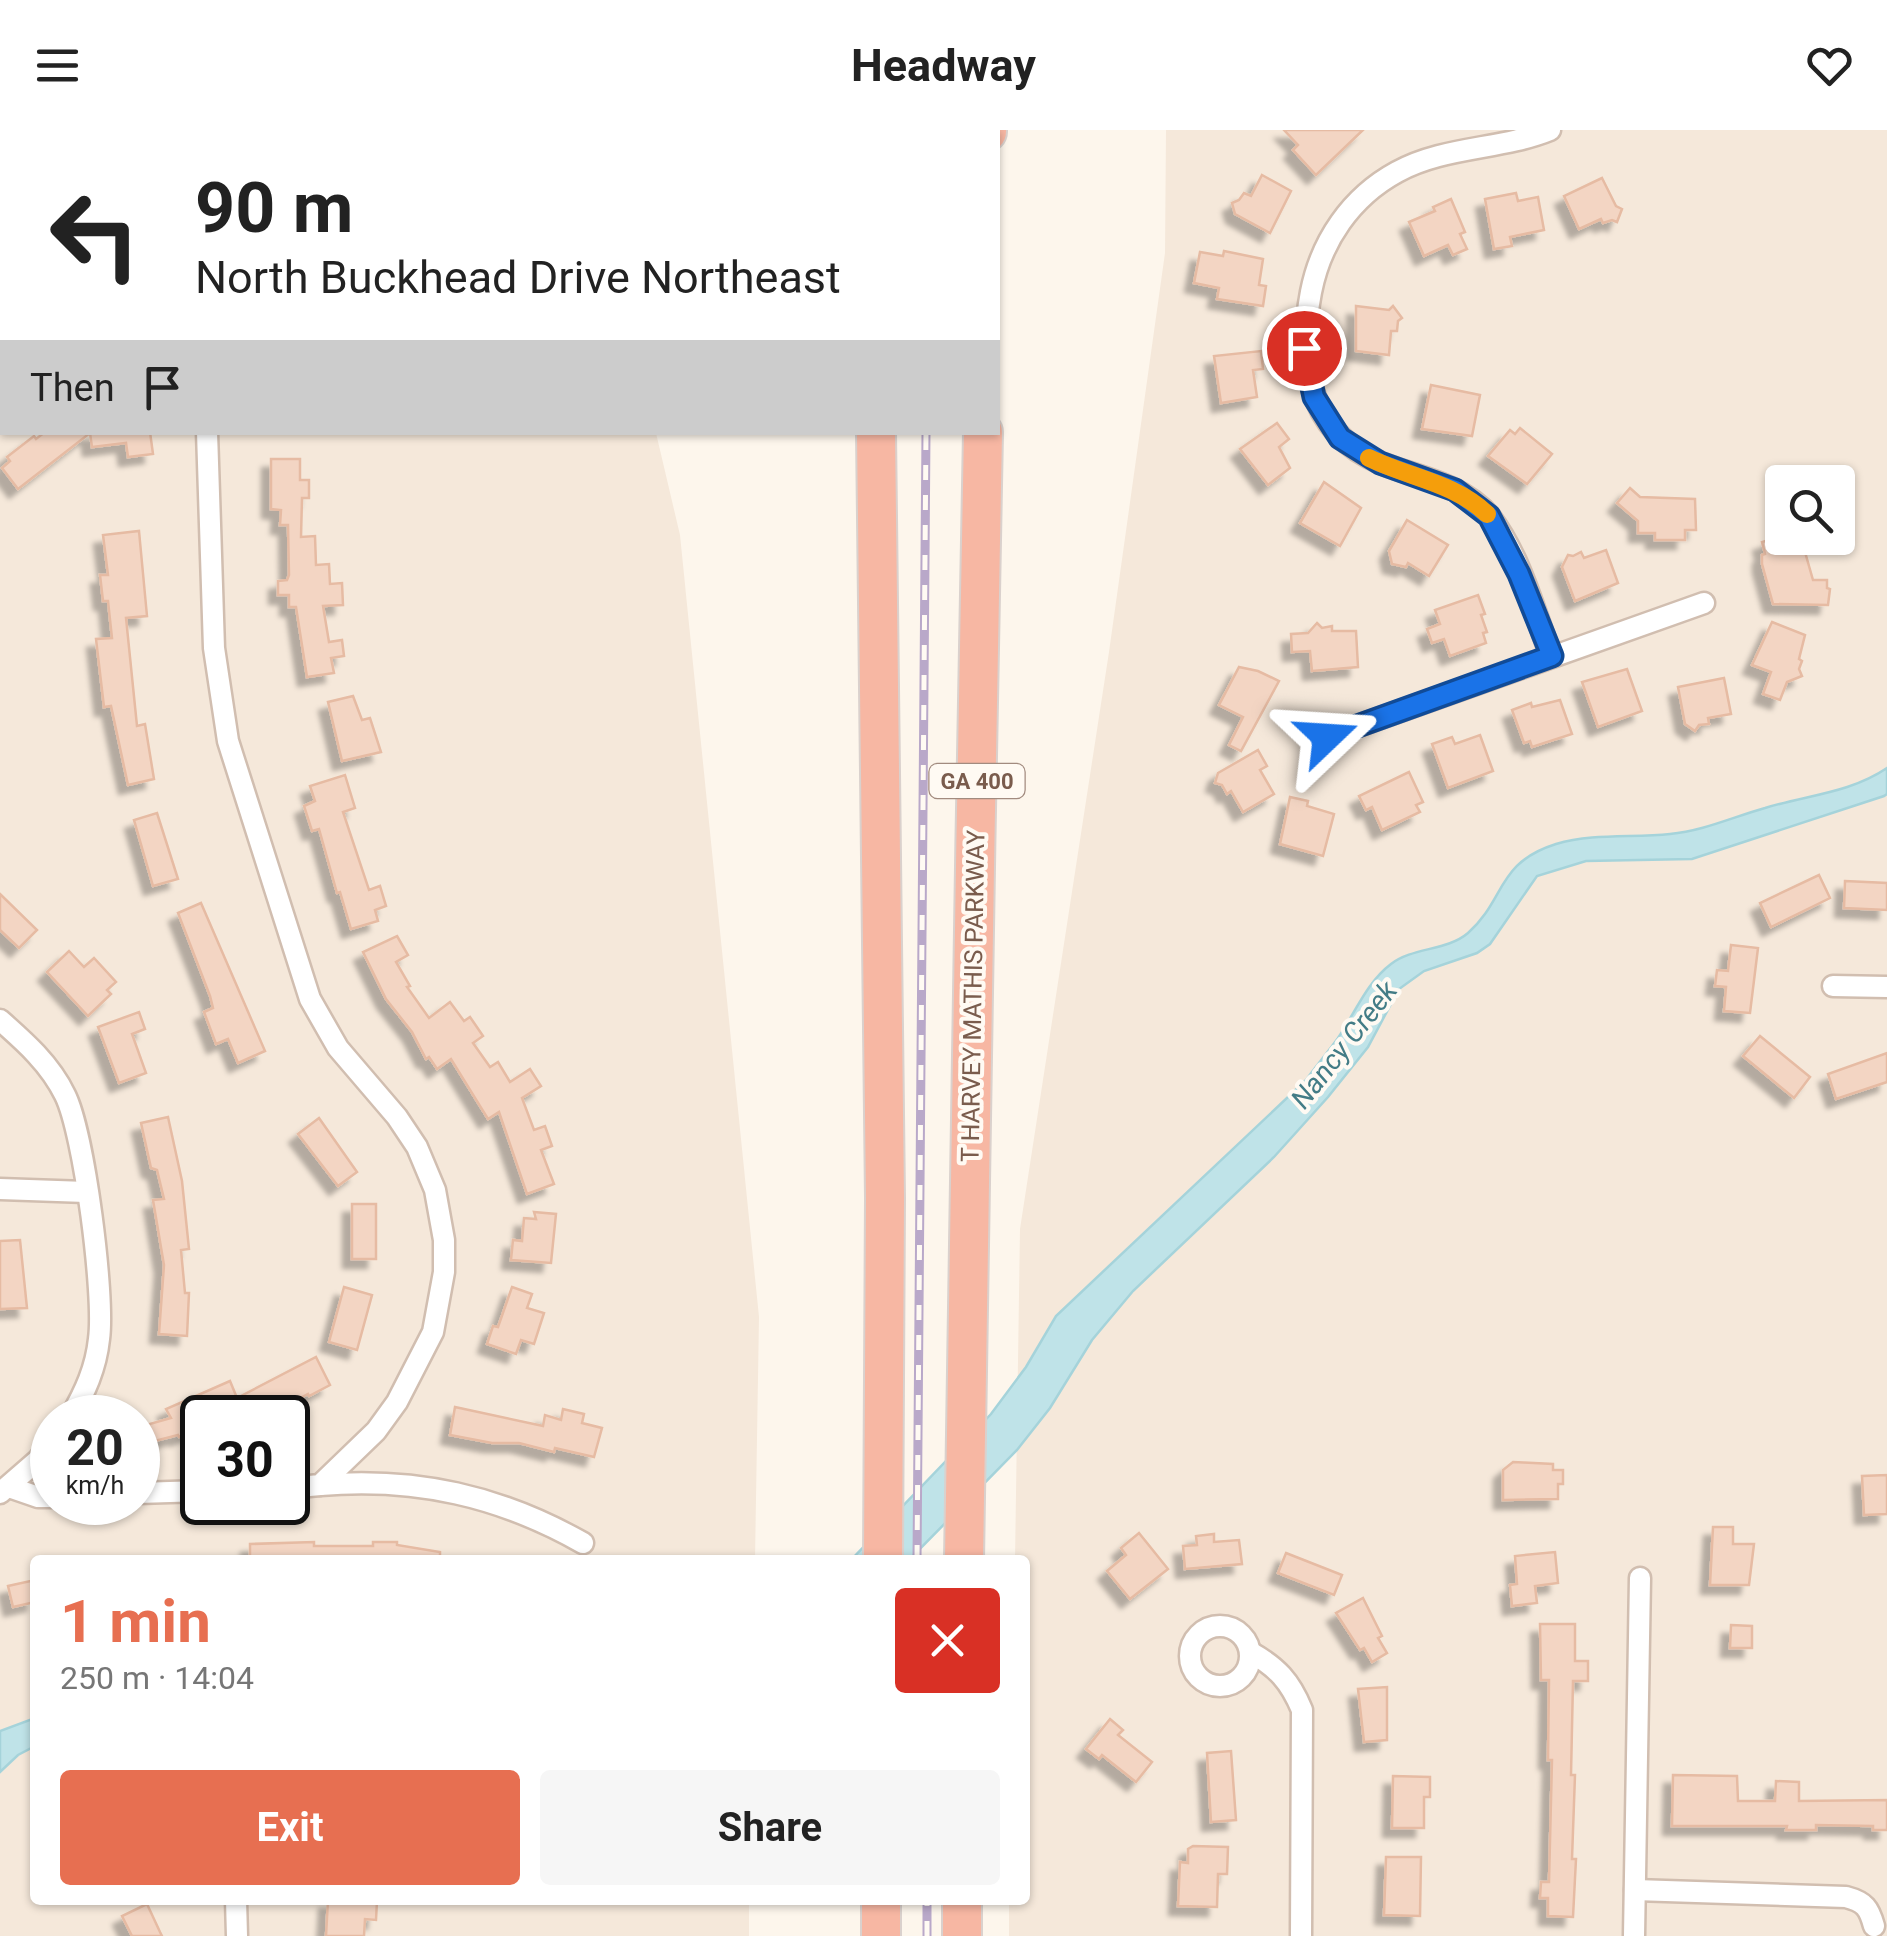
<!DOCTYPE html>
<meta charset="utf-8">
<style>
:root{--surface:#fff;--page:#f6f6f6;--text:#222;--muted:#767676;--accent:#e76f51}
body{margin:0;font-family:Roboto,sans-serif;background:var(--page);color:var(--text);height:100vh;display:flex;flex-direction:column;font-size:38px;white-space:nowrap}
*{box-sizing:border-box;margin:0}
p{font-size:32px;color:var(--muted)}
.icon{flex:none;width:55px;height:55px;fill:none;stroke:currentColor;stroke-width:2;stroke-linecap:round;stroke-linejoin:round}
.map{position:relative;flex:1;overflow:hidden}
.sheet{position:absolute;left:30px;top:1425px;width:1000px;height:350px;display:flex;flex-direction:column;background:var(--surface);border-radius:10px;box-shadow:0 2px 8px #0004}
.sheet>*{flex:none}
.hud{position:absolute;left:0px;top:0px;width:1000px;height:305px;box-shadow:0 2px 8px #0004;background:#fff;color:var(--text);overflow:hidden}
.fabs{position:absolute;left:1765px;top:335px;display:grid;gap:20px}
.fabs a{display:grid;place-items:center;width:90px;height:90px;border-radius:10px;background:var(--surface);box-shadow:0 2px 8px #0004;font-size:50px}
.speed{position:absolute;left:30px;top:1265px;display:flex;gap:20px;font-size:50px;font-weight:700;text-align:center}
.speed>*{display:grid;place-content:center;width:130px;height:130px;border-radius:50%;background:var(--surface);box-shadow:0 2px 8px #0004;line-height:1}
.speed small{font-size:25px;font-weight:400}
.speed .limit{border:5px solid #111;border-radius:15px;background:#fff;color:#111}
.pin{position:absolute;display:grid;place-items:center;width:85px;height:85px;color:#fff;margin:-42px;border:5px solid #fff;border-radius:50%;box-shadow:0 2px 10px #0007}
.me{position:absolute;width:110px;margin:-55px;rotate:70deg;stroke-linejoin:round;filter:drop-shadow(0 0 8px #0008)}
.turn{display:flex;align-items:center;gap:35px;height:210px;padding:0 30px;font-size:45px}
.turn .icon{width:130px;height:130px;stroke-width:2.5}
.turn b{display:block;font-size:70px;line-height:85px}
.then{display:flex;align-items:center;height:95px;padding:0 30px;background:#0003;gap:20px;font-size:38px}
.round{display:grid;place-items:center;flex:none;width:105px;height:105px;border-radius:10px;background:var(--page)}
.summary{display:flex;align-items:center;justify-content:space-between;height:170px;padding:0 30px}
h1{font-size:60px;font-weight:700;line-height:75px;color:var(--accent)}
.action{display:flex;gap:20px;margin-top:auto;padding:20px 30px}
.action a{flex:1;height:115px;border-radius:10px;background:var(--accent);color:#fff;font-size:40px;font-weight:700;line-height:115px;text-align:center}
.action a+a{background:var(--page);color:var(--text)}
header{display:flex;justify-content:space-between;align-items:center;height:130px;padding:0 30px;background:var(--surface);font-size:45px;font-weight:700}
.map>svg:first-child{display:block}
</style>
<header><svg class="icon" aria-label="menu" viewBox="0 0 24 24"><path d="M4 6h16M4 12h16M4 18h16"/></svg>Headway<svg class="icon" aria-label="heart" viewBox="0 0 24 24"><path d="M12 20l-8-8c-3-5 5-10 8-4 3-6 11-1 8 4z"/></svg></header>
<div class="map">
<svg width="1887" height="1806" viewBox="0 0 1887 1806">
<defs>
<filter id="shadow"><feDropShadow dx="-9" dy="9" stdDeviation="2.5" flood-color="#0004"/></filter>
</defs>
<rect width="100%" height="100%" fill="#fdf6ec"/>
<g fill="#f5e8da" fill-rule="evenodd">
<path d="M 0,0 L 586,0 L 2,2 L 2,302 L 656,303 L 680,405 L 759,1187 L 755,1430 L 35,1430 L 35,1770 L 749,1770 L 749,1806 L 0,1806 ZM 52,1288 L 138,1288 L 138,1372 L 52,1372 ZM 202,1288 L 288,1288 L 288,1372 L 202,1372 Z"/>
<path d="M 1166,0 L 1887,0 L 1887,1806 L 1009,1806 L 1009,1770 L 1025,1770 L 1025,1430 L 1015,1430 L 1020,1099 L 1109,522 L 1165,123 ZM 1782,352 L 1838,352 L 1838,408 L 1782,408 Z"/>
</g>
<g fill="#bfe3e8" stroke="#a5d3da" stroke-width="2.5">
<path d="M 1887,638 L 1887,664 L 1884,666 L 1692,729 L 1586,731 L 1537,746 L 1490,814 L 1477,823 L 1424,841 L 1399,859 L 1368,917 L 1328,967 L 1274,1027 L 1133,1161 L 1092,1210 L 1050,1278 L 1017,1320 L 909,1430 L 851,1430 L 991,1284 L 1026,1237 L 1056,1186 L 1306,950 C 1316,936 1328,922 1338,908 C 1355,883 1367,852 1391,834 C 1413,817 1447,821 1468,803 C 1506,769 1496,733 1556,714 C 1593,703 1632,708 1670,704 C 1703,701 1733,687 1765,678 C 1807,665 1850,663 1887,638 Z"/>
<path d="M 35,1588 L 35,1616 L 18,1625 L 0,1642 L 0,1601 Z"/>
</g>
<g fill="#f3d5c3" stroke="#e6bba3" stroke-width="2.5" filter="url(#shadow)">
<path d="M 1284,0 L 1363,0 L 1316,45 L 1293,20 L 1298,15 Z"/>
<path d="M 1262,45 L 1291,61 L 1270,103 L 1235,84 L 1232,73 L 1239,70 L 1244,63 L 1251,66 Z"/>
<path d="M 1602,48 L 1616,76 L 1622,79 L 1617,92 L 1612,90 L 1603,93 L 1601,89 L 1579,99 L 1564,66 Z"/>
<path d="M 1516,63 L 1518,71 L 1538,67 L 1544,100 L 1510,107 L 1512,116 L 1494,119 L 1485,69 Z"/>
<path d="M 1451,69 L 1465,102 L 1460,104 L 1467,119 L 1453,125 L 1448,115 L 1424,126 L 1409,92 L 1435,81 L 1433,77 Z"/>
<path d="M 1224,121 L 1263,129 L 1259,155 L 1266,156 L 1263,176 L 1217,169 L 1219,158 L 1194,153 L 1200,122 L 1223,126 Z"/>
<path d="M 1356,176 L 1389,180 L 1393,176 L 1402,188 L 1398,191 L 1397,201 L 1391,201 L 1389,225 L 1356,221 Z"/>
<path d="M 1261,221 L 1263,239 L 1253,240 L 1257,267 L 1221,273 L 1214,226 Z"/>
<path d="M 1431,255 L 1480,265 L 1472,306 L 1422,299 Z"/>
<path d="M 1277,293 L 1289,309 L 1279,317 L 1290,338 L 1268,355 L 1240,319 Z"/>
<path d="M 1520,298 L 1552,324 L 1527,354 L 1488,326 L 1510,300 L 1515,304 Z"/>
<path d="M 45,302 L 150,302 L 153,324 L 128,327 L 126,313 L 92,317 L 90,303 L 18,359 L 2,338 L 10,331 L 7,327 L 34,306 L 36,309 Z"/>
<path d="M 271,329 L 300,329 L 300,350 L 309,350 L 309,368 L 302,368 L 301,407 L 315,406 L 316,435 L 329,434 L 330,454 L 342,453 L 343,475 L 323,476 L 329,512 L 342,510 L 344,526 L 331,528 L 334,543 L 307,547 L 296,477 L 289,477 L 289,465 L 278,465 L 278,451 L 287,450 L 289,445 L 288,395 L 280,395 L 281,380 L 271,379 Z"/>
<path d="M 1324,352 L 1361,378 L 1340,416 L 1300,393 Z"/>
<path d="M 1630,358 L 1640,367 L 1695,369 L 1696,400 L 1685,400 L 1685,410 L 1655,410 L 1655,403 L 1638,403 L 1638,391 L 1617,373 Z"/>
<path d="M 1407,390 L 1448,415 L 1429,446 L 1408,433 L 1406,437 L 1392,434 L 1389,421 Z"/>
<path d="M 139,401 L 147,486 L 126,488 L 137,596 L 145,594 L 154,649 L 128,655 L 111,576 L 104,577 L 96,509 L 112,508 L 108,471 L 103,471 L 100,445 L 108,445 L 103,405 Z"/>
<path d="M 1775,408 L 1801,408 L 1813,450 L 1827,450 L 1827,458 L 1830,459 L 1828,475 L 1773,474 L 1762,434 L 1762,425 L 1765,424 L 1762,412 Z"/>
<path d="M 1606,420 L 1618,453 L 1575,471 L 1562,437 L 1568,425 L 1573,426 L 1581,422 L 1584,428 Z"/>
<path d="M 1478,465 L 1485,484 L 1481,485 L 1487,502 L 1483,503 L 1486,513 L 1450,526 L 1444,509 L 1432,513 L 1427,499 L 1440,494 L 1435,480 Z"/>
<path d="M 1772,492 L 1805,505 L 1799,529 L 1802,531 L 1799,539 L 1802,546 L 1787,552 L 1780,570 L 1763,564 L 1771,542 L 1752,535 Z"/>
<path d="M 1317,493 L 1322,498 L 1332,496 L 1332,501 L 1356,501 L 1358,537 L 1312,541 L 1310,521 L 1292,522 L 1291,504 L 1308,503 Z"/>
<path d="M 1239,537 L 1258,541 L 1279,551 L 1241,621 L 1229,615 L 1243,587 L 1219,575 Z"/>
<path d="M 1627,539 L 1642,581 L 1598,597 L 1582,552 Z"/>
<path d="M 1724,548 L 1731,584 L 1708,588 L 1709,594 L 1699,595 L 1695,601 L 1685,594 L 1678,557 Z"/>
<path d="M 353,566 L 362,590 L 370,588 L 381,622 L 342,631 L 328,572 Z"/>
<path d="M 1560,570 L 1572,604 L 1532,617 L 1530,611 L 1524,613 L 1512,580 L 1531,573 L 1532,577 Z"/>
<path d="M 1480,605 L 1493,641 L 1448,658 L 1432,614 L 1452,607 L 1455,614 Z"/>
<path d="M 1258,620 L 1267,636 L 1260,640 L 1274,664 L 1243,682 L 1231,661 L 1227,664 L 1222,655 L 1215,653 L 1218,643 Z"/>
<path d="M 1409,642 L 1423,672 L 1416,675 L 1420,682 L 1382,700 L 1372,677 L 1366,680 L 1359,666 Z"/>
<path d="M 345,645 L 355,678 L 343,682 L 369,760 L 380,756 L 386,776 L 375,780 L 378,791 L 351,799 L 340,762 L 337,763 L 319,699 L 312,701 L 304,676 L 315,671 L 310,656 Z"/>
<path d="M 1290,667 L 1308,671 L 1307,676 L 1334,684 L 1323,726 L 1280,714 Z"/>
<path d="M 157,683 L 178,749 L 153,756 L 134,690 Z"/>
<path d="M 1819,745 L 1830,768 L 1771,797 L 1760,773 Z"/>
<path d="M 1845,751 L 1887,753 L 1887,780 L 1844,778 Z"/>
<path d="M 0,764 L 37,800 L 19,818 L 0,800 Z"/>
<path d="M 201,773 L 265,921 L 238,933 L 228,909 L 216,914 L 204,882 L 213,878 L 210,866 L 178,783 Z"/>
<path d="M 397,806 L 408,825 L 396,832 L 410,856 L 407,857 L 429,888 L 450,872 L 464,891 L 470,887 L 483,906 L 473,913 L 490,937 L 498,932 L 510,952 L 530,939 L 541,956 L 522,968 L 534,1000 L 545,996 L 552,1016 L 541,1020 L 554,1054 L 527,1064 L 499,982 L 488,989 L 451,929 L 437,939 L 429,927 L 426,929 L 412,902 L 386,869 L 363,822 Z"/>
<path d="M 1731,815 L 1758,818 L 1750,883 L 1724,881 L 1726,857 L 1715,856 L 1717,840 L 1728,841 Z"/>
<path d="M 69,821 L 84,837 L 94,828 L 116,852 L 107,860 L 111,864 L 88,886 L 47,842 Z"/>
<path d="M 139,882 L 145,899 L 132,904 L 146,943 L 119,953 L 98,897 Z"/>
<path d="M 1760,906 L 1810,947 L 1794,968 L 1743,926 Z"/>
<path d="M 1887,923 L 1887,952 L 1836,969 L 1828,944 Z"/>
<path d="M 168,987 L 182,1051 L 189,1119 L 181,1120 L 185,1163 L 189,1163 L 187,1206 L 159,1204 L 164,1135 L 153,1070 L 164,1069 L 157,1040 L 151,1038 L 141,993 Z"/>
<path d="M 319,988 L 357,1042 L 338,1056 L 298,1004 Z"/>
<rect x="352" y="1074" width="24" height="55"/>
<path d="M 534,1082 L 556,1084 L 551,1133 L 511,1130 L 513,1110 L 522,1111 L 524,1088 L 536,1089 Z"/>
<path d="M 20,1110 L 27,1178 L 0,1179 L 0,1111 Z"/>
<path d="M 344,1157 L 372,1165 L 357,1220 L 329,1212 Z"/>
<path d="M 512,1157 L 532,1164 L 527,1178 L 544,1183 L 534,1214 L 521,1210 L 516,1224 L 487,1214 L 493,1196 L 498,1197 Z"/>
<path d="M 316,1227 L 330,1255 L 309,1266 L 308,1264 L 270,1284 L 263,1271 L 225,1288 L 202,1288 L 202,1297 L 179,1307 L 178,1305 L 151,1312 L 146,1295 L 171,1288 L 166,1279 L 230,1251 L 237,1268 Z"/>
<path d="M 455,1277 L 543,1296 L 545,1285 L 561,1290 L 563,1279 L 584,1284 L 582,1293 L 602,1298 L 594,1327 L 555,1318 L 554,1322 L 519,1313 L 492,1313 L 450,1305 Z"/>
<path d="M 1513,1332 L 1553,1334 L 1553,1340 L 1563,1340 L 1563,1354 L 1558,1354 L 1558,1369 L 1503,1370 L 1503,1340 Z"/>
<path d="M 1887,1345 L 1887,1384 L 1864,1385 L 1862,1346 Z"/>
<path d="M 1713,1397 L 1733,1397 L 1733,1414 L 1754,1414 L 1749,1455 L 1710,1455 Z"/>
<path d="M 1139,1403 L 1168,1439 L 1130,1469 L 1107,1441 L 1126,1425 L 1121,1418 Z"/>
<path d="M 1214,1404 L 1214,1412 L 1239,1410 L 1242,1434 L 1185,1439 L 1183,1416 L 1197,1415 L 1196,1406 Z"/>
<path d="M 314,1412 L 314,1416 L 373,1416 L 373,1412 L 397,1412 L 397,1415 L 440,1422 L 440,1430 L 250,1430 L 250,1414 Z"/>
<path d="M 1555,1422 L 1558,1453 L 1535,1456 L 1537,1473 L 1512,1476 L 1510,1455 L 1517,1454 L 1515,1426 Z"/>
<path d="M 1286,1423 L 1342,1445 L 1334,1465 L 1278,1443 Z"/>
<path d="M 35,1450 L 35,1472 L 13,1477 L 8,1456 Z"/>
<path d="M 1363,1468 L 1382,1506 L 1378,1508 L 1387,1523 L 1372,1532 L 1364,1518 L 1360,1520 L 1336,1483 Z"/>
<path d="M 1540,1494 L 1575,1494 L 1575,1531 L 1588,1531 L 1588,1551 L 1573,1551 L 1571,1645 L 1575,1645 L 1572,1729 L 1576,1729 L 1573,1787 L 1548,1786 L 1548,1768 L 1540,1768 L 1541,1752 L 1549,1752 L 1552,1630 L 1548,1630 L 1549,1550 L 1541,1550 Z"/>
<path d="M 1731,1495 L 1752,1496 L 1752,1518 L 1730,1518 Z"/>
<path d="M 1387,1557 L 1387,1610 L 1364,1612 L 1358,1559 Z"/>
<path d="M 1110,1589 L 1123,1600 L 1118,1605 L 1152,1632 L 1136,1652 L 1102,1625 L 1099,1629 L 1086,1619 Z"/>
<path d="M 1231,1621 L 1236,1690 L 1211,1692 L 1207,1623 Z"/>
<path d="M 1673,1645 L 1737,1646 L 1738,1671 L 1775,1671 L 1776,1651 L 1799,1652 L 1799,1671 L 1887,1670 L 1887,1700 L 1873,1700 L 1873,1696 L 1816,1695 L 1816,1700 L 1786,1700 L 1787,1696 L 1672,1696 Z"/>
<path d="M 1393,1646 L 1430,1647 L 1430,1667 L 1424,1667 L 1424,1698 L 1392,1698 Z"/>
<path d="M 1193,1716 L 1228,1717 L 1227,1744 L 1218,1744 L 1217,1777 L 1178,1776 L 1180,1732 L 1188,1733 L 1188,1719 Z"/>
<path d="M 1386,1727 L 1421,1727 L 1420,1786 L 1384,1785 Z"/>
<path d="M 328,1770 L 377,1771 L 376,1790 L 365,1789 L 364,1806 L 326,1806 Z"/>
<path d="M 147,1774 L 160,1802 L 162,1806 L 132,1806 L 122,1786 Z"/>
</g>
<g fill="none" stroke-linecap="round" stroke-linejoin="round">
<g stroke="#d1beb0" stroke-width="15">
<path id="service" d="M 791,2 L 791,0"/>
</g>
<g stroke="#d1beb0" stroke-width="25">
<g id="minor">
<path d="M 384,0 L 386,2"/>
<path d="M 1550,0 C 1501,20 1444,16 1397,42 C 1351,67 1321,111 1311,162 C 1296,241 1311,312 1397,339 C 1429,349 1467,359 1490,387 C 1520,426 1534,481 1551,526"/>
<path d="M 0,231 L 2,230"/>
<path d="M 207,302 L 214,518 L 228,611 L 310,869 L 338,918 L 397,987 L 417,1017 L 435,1060 L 444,1110 L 444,1142 L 433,1202 L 397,1272 L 376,1301 L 320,1355 L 288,1358"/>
<path d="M 1327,607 L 1704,473"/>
<path d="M 1833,856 L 1887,857"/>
<path d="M 0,890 C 25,912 50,934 65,965 C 84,1003 105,1165 99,1209 C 96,1238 85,1262 70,1288"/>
<path d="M 0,1059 L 86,1062"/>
<path d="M 320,1355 C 416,1347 500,1366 583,1413"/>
<path d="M 9,1357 L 38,1367 L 52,1367"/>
<path d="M 0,1363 L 38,1330 L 52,1313"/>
<path d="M 138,1363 L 202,1361"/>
<circle cx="1220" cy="1526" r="30"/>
<path d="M 1250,1522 C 1277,1537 1290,1551 1302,1580 L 1301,1806"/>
<path d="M 1635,1760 L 1846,1767 C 1865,1772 1869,1778 1874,1796"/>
<path d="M 236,1770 L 237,1806"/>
<path d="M 1634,1806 L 1640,1448"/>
</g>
</g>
<g stroke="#dad1cd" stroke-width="42">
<g id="motorway">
<path d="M 876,2 L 876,0"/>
<path d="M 987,2 L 987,0"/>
<path d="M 876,302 L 885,1068 L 883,1430"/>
<path d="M 964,1430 C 967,1054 977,678 983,302"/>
<path d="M 881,1806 L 881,1770"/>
<path d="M 962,1806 L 962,1770"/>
</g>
</g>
<use href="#service" stroke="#fff" stroke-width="10"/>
<use href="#minor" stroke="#fff" stroke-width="20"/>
<use href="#motorway" stroke="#f7b7a3" stroke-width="38"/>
<g stroke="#b9a8c9" stroke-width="9">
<g id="rail">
<path d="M 928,2 L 928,0"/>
<path d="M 917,1430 L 926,302"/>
<path d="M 927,1806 L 927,1770"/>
</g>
</g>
<use href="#rail" stroke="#fffaf3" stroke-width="5" stroke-dasharray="15" stroke-linecap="butt"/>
</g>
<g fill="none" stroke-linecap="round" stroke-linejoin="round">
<g stroke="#114b97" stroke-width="25">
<path id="route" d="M 1304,218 L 1314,267 L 1340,308 L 1380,333 L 1455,360 L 1489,386 L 1519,444 L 1552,526 L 1327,607"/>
</g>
<use href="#route" stroke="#1a73e8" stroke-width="18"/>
<path stroke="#f59e0b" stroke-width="18" d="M 1369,328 C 1410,348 1453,352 1487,384"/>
</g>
<g text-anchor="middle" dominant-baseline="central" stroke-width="8" stroke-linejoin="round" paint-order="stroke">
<rect fill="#fffaf3" stroke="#a28b7f" stroke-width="2.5" x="929.5" y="634" width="95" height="34" rx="8"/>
<g font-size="22" font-weight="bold" fill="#7a5c4d">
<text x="977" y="651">GA 400</text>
</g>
<g font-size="25" fill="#7a5c4d" stroke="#fffaf3">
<text transform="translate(973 866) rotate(-89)">T HARVEY MATHIS PARKWAY</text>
</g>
<g font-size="28" font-style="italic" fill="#437c86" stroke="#fffaf3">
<text transform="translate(1344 915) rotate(-52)">Nancy Creek</text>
</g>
</g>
</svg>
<div class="fabs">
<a><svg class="icon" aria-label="search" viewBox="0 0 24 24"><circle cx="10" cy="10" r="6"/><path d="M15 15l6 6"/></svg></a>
</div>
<div class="speed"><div>20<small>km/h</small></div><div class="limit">30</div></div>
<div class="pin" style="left:1304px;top:218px;background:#d93025"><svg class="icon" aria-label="arrive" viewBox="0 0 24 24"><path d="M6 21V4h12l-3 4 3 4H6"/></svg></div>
<svg class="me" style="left:1327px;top:607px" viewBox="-20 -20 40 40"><path d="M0-17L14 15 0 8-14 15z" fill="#1a73e8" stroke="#fff" stroke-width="4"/></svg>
<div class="hud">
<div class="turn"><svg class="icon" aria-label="left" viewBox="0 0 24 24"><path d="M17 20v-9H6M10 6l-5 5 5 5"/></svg><div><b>90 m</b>North Buckhead Drive Northeast</div></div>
<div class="then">Then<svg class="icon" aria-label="arrive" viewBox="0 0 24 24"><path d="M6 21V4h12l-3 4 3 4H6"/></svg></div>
</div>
<section class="sheet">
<div class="summary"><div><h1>1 min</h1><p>250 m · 14:04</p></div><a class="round" style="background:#d93025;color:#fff"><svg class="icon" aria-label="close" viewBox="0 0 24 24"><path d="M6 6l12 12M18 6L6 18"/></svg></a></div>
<div class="action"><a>Exit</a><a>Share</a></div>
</section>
</div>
